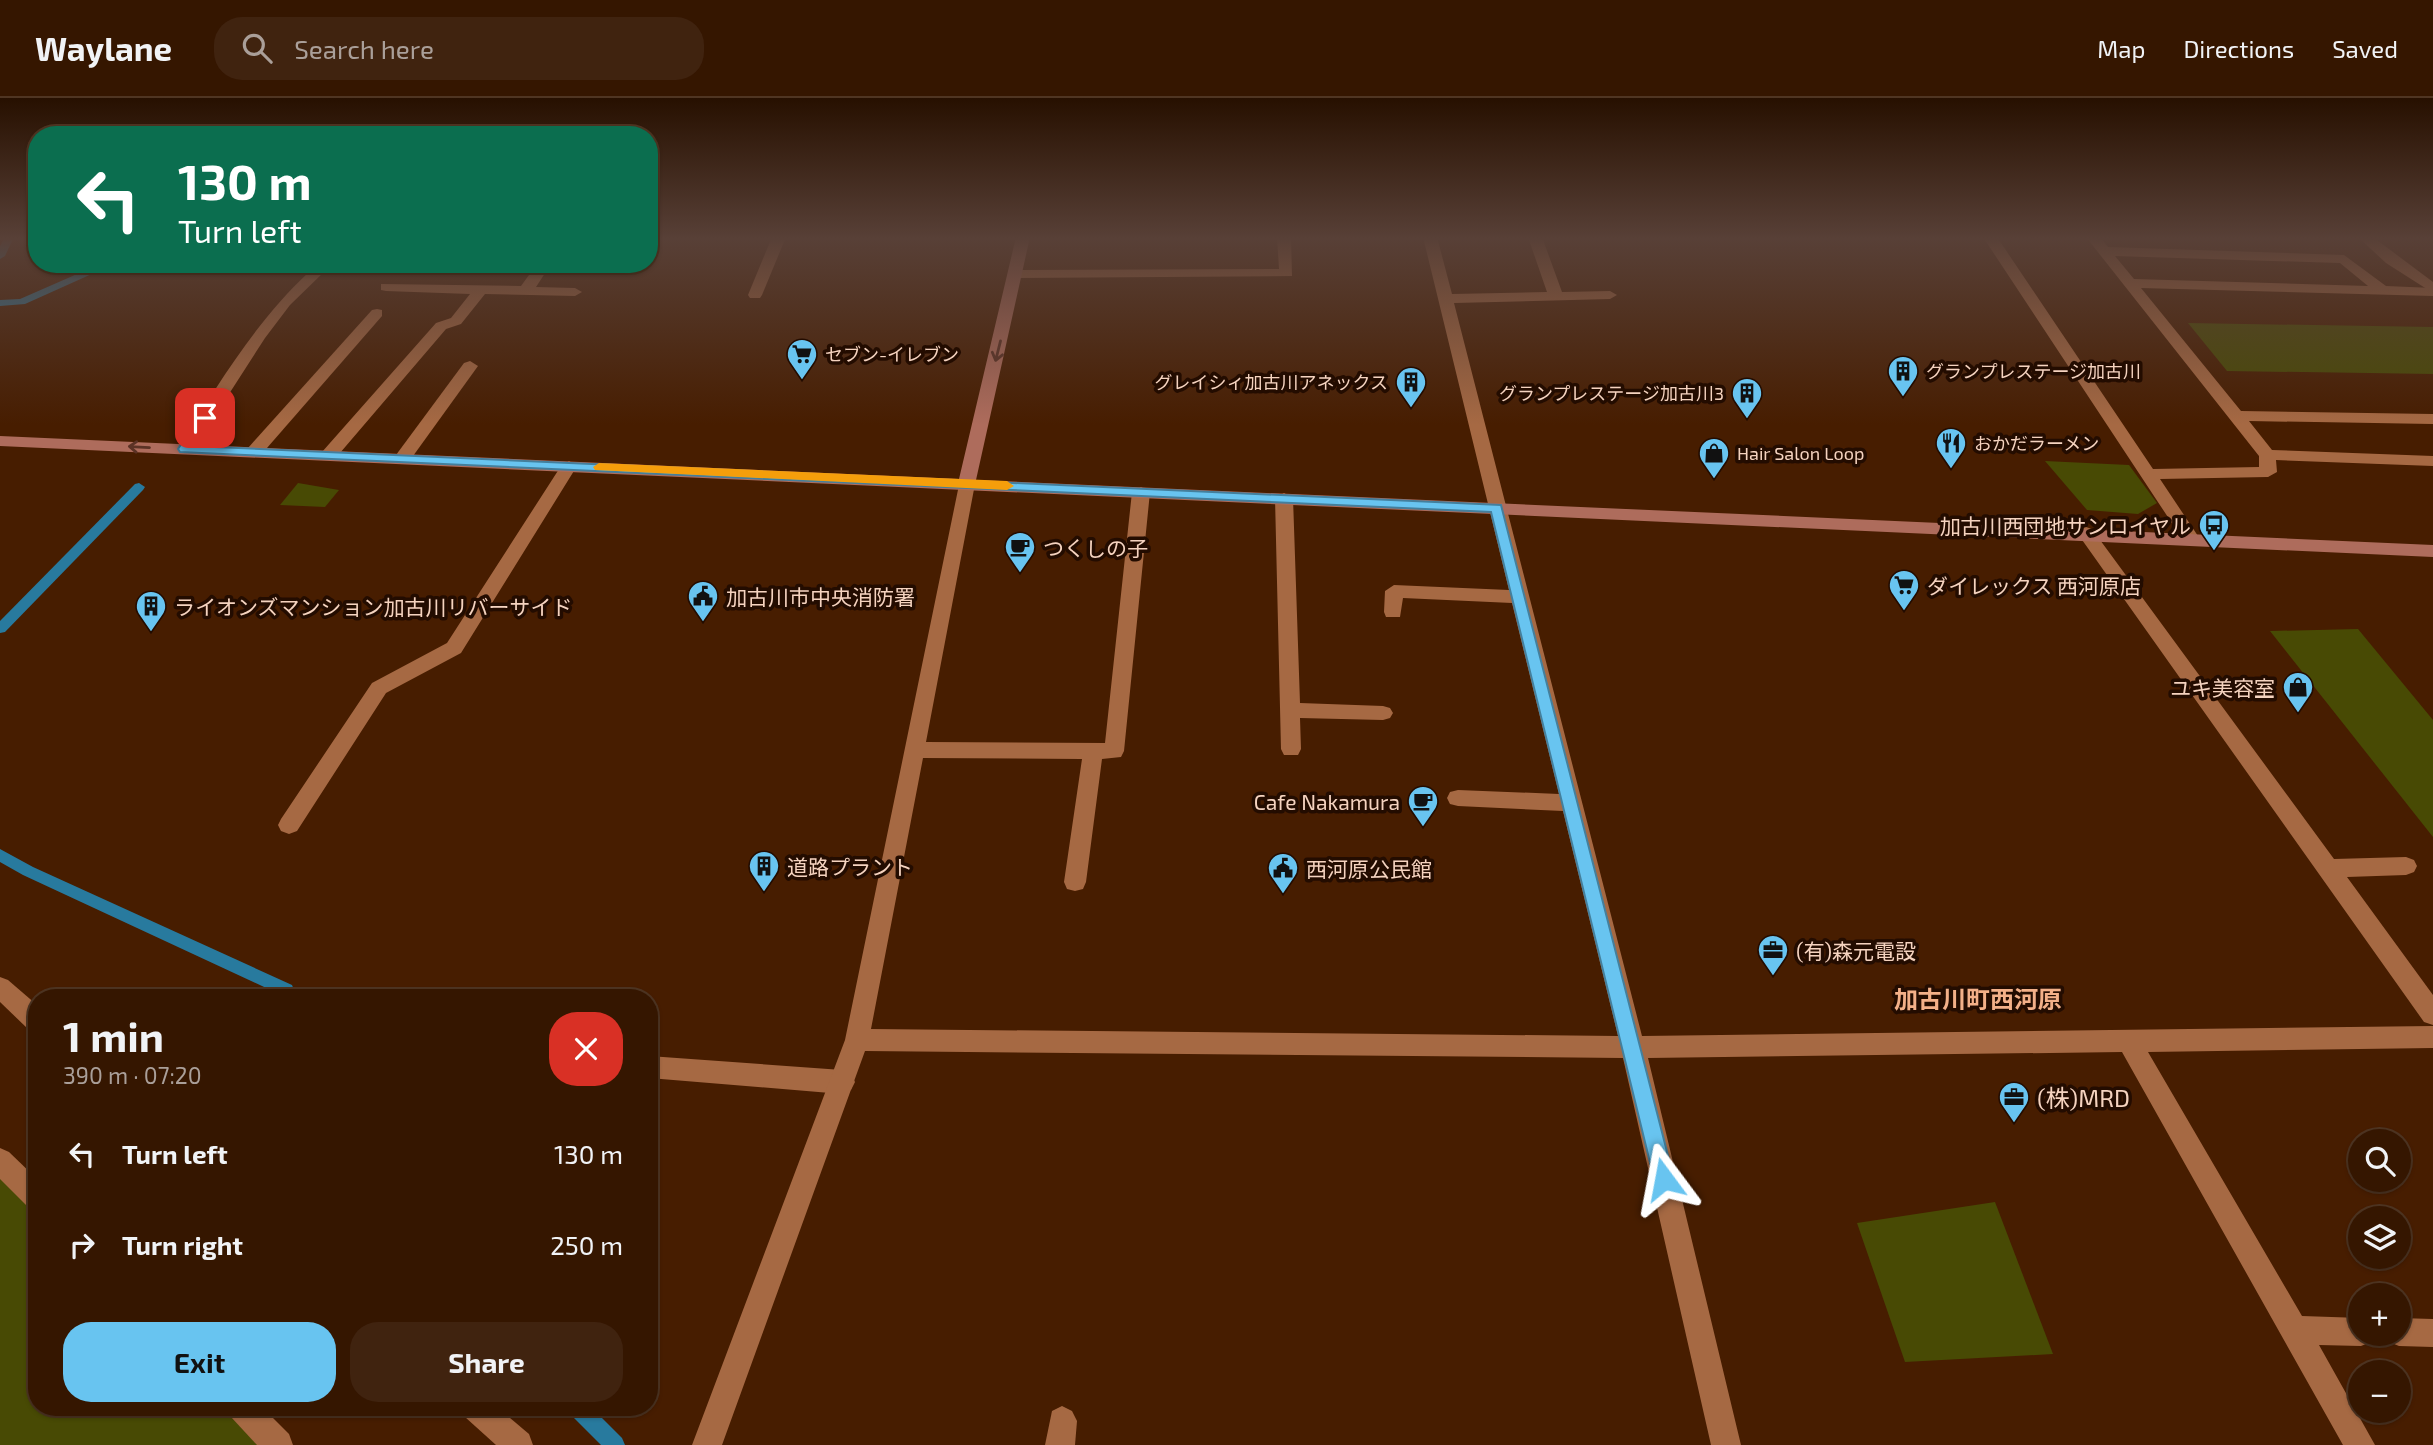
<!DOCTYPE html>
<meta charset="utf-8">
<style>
:root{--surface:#351600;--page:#40230f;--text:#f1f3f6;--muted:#aa9f99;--line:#4f3522;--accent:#68c4f0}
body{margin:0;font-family:"Exo 2","Noto Sans JP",sans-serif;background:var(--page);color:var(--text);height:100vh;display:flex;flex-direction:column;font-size:26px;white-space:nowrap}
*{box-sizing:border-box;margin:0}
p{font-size:23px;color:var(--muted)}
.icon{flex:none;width:38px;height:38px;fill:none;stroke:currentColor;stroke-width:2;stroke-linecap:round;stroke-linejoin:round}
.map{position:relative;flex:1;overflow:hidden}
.panel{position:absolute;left:28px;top:891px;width:630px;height:427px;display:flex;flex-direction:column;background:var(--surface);border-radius:28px;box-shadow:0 2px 5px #0004,0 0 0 2px var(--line)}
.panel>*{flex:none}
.top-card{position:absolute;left:28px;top:28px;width:630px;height:147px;border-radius:28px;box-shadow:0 2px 5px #0004,0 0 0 2px var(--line);background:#0b6e4f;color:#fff;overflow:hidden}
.controls{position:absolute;left:2348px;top:1031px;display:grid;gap:14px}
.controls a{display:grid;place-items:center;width:63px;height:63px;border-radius:50%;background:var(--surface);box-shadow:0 2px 5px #0004,0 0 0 2px var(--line);font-size:35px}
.pin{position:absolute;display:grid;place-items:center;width:60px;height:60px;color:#fff;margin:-30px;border-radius:14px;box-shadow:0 4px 10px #0006}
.me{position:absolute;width:77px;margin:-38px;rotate:347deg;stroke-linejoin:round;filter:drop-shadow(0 0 5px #0008)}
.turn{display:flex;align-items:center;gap:24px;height:147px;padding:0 35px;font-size:32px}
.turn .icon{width:91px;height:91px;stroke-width:2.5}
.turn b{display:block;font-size:49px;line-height:60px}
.round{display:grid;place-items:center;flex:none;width:74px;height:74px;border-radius:28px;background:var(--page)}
.headline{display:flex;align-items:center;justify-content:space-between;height:119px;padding:0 35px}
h1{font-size:42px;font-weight:700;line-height:52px}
.primary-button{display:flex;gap:14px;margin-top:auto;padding:14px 35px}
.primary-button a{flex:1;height:80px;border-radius:28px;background:var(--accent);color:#111;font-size:28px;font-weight:700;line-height:80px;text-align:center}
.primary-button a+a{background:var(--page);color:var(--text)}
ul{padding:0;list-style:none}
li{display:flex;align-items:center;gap:21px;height:91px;padding:0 35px}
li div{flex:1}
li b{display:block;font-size:26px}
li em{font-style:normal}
header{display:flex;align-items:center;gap:42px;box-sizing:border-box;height:98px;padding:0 35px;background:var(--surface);border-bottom:2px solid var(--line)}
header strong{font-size:33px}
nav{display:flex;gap:38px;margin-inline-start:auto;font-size:24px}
.search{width:490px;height:63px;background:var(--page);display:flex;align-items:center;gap:18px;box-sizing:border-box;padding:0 24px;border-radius:28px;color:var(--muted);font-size:26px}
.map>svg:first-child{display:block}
</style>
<header>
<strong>Waylane</strong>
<div class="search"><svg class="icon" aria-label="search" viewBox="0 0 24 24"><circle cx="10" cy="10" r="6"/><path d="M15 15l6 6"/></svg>Search here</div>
<nav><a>Map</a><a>Directions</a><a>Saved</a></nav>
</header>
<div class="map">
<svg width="2433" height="1347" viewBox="0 0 2433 1347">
<rect width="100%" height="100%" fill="#471d00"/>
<g fill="#484a04">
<path d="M 2188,225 L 2433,229 L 2433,276 L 2227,273 Z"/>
<path d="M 2045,363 L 2129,367 L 2157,405 L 2138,416 L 2087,412 Z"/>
<path d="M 298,385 L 339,392 L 325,409 L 280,407 Z"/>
<path d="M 2358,531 L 2433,622 L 2433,739 L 2270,533 Z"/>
<path d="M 0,1075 L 37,1114 L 37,1309 L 222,1309 L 258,1347 L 0,1347 Z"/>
<path d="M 1995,1104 L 2053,1256 L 1905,1264 L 1857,1125 Z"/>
</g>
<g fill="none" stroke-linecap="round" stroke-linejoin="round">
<g fill="#287a9e" fill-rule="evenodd">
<path d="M 5,139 L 14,139 L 5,158 L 0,161 L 0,148 Z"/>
<path d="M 100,166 L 114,166 L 25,206 L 0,208 L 0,202 L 20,201 Z"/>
<path d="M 139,385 L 145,389 L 143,392 L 5,534 L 0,535 L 0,523 L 135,386 Z"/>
<path d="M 0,751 L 33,769 L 292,887 L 294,892 L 291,900 L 275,900 L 277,895 L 23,777 L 0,764 Z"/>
<path d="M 567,1309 L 591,1309 L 622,1340 L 625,1347 L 601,1347 L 570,1316 Z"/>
</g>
<g fill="#a66943" fill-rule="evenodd">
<path d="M 1983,139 L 1997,139 L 2153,371 L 2259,369 L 2259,358 L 2086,139 L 2100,139 L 2108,149 L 2344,157 L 2386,188 L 2433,190 L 2433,198 L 2141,190 L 2241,313 L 2433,316 L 2433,326 L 2249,323 L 2272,352 L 2433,358 L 2433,368 L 2276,362 L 2277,374 L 2268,379 L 2160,381 L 2200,441 L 2197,445 L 2185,445 ZM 2115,158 L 2340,165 L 2368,188 L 2134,181 Z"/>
<path d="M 649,958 L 842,972 L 851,976 L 855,984 L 851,992 L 842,996 L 649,980 Z"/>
</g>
<g fill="#a66943" fill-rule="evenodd">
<path d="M 772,139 L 786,139 L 762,197 L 760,200 L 750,200 L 748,197 Z"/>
<path d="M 1277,139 L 1291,139 L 1292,178 L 1017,180 L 1010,176 L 1017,172 L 1279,171 Z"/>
<path d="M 1423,139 L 1437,139 L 1452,196 L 1547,194 L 1528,139 L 1542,139 L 1562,194 L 1610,193 L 1617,197 L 1610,201 L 1454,205 L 1642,938 L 2433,928 L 2433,950 L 2148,954 L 2302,1218 L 2361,1220 L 2361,1236 L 2375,1236 L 2371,1244 L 2361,1248 L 2319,1247 L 2375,1347 L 2343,1347 L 2122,954 L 1648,960 L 1741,1347 L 1711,1347 L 1623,960 L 865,953 L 722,1347 L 692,1347 L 845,942 L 960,382 L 972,382 L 975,386 L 926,644 L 1105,645 L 1132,394 L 1141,389 L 1150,394 L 1124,653 L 1121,659 L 1102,661 L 1086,784 L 1083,791 L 1075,793 L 1067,791 L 1064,784 L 1082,661 L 923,660 L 871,931 L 1618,938 L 1563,713 L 1458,708 L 1450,706 L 1447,700 L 1450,694 L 1458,692 L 1559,696 L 1512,505 L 1403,500 L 1400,519 L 1386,519 L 1384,514 L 1385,493 L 1394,487 L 1509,492 Z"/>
<path d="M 2358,139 L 2373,139 L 2433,184 L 2433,195 L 2386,165 Z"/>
<path d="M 144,166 L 317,166 L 327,171 L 290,207 L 265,240 L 191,355 L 185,356 L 177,351 C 217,289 254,225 309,174 C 273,169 167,185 144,166 Z"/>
<path d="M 537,166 L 551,166 L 536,189 L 575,190 L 582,194 L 575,198 L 485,196 L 461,226 L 446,231 L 334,362 L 322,362 L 320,358 L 322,354 L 436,225 L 451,220 L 470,196 L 386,193 L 381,192 L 381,186 L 521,188 Z"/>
<path d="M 377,211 L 382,212 L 382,218 L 260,358 L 248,358 L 246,354 L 248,350 L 372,212 Z"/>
<path d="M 470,263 L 478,268 L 408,365 L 396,365 L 394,361 L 396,357 L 464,265 Z"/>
<path d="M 569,363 L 577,368 L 461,555 L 386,595 L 297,733 L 289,736 L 281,733 L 278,727 L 281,721 L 372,585 L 447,545 L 561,368 Z"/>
<path d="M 1284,395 L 1293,400 L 1300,605 L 1383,608 L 1390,610 L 1393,615 L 1390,620 L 1383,622 L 1300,620 L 1301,651 L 1298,657 L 1284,657 L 1281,651 L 1275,400 Z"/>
<path d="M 2086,429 L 2092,431 L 2334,761 L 2406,759 L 2414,762 L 2417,768 L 2414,774 L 2406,777 L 2347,779 L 2433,897 L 2433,927 L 2424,924 L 2080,439 L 2077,435 L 2080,431 Z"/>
<path d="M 0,879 L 8,882 L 37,907 L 37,934 L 28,931 L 0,904 Z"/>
<path d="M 0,1050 L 9,1054 L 37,1081 L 37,1113 L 28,1109 L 0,1081 Z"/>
<path d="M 2399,1220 L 2433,1221 L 2433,1249 L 2399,1248 L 2389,1244 L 2385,1236 L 2399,1236 Z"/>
<path d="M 1062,1308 L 1072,1313 L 1077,1323 L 1075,1347 L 1045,1347 L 1052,1313 Z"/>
<path d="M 226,1309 L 262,1309 L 289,1336 L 293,1347 L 257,1347 L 231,1319 Z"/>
<path d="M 460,1309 L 497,1309 L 529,1336 L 533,1347 L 496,1347 L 465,1319 Z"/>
</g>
<path fill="#ae6c5c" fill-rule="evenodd" d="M 1016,139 L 1030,139 L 976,382 L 2433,447 L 2433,459 L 0,348 L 0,338 L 959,381 Z"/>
</g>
<defs><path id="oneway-shaft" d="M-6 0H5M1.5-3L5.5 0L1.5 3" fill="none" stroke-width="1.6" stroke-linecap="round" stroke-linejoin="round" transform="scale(1.75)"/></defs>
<g stroke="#5b3225">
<use href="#oneway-shaft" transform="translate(998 253) rotate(104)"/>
<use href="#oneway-shaft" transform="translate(139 349) rotate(-177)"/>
</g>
<linearGradient id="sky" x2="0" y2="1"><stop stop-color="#271000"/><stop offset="0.43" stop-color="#584037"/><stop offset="1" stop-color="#584037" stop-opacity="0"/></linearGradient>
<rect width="2433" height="327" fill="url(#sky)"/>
<path fill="#68c4f0" stroke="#447f9c" stroke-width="2" d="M 200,317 L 211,320 L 193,348 L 1501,407 L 1674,1081 L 1671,1088 L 1664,1091 L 1657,1088 L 1654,1081 L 1491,414 L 180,354 L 178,351 Z"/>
<path fill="#f59e0b" d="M 599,365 L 1007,383 L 1014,388 L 1007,392 L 595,372 L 593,369 Z"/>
<defs>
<g id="supermarket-pin" transform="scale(1.575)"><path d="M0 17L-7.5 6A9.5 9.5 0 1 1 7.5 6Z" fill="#68c4f0" stroke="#230c00"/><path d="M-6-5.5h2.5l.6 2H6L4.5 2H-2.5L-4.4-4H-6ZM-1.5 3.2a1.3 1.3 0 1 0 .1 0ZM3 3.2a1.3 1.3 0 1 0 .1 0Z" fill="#111"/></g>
<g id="building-pin" transform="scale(1.575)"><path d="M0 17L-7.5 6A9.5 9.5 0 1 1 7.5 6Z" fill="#68c4f0" stroke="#230c00"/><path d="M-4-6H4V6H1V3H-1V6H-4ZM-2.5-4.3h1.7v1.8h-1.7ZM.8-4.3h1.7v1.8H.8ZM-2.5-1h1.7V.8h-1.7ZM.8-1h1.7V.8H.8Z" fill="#111"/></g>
<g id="restaurant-pin" transform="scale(1.575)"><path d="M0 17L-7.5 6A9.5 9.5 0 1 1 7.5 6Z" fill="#68c4f0" stroke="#230c00"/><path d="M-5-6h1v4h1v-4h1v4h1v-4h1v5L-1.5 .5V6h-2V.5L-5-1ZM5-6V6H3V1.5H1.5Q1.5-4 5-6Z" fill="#111"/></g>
<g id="shop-pin" transform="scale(1.575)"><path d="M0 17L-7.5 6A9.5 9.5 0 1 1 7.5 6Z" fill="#68c4f0" stroke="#230c00"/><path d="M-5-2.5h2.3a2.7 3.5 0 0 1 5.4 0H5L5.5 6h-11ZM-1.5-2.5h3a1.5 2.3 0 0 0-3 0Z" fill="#111"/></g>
<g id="bus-pin" transform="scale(1.575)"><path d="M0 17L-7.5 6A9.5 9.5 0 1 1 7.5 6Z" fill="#68c4f0" stroke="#230c00"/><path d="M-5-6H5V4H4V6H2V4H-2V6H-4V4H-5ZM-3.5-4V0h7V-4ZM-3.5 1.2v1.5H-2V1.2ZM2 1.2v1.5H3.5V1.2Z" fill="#111"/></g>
<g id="cafe-pin" transform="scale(1.575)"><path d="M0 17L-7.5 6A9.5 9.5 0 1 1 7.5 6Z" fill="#68c4f0" stroke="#230c00"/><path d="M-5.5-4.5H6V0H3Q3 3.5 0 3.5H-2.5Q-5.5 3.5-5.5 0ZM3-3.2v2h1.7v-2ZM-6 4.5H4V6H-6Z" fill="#111"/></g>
<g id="civic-pin" transform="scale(1.575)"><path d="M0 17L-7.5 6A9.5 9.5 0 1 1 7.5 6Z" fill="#68c4f0" stroke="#230c00"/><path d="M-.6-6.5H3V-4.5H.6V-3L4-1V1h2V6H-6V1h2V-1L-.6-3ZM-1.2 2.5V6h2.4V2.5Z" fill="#111"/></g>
<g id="office-pin" transform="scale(1.575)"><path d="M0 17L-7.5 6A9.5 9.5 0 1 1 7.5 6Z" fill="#68c4f0" stroke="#230c00"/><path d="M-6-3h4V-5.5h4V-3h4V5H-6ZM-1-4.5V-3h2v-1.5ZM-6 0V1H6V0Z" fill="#111"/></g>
</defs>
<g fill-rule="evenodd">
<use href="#supermarket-pin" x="802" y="256"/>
<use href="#building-pin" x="1903" y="273"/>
<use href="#building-pin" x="1411" y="284"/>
<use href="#building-pin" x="1747" y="295"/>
<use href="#restaurant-pin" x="1951" y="345"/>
<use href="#shop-pin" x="1714" y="355"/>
<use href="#bus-pin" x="2214" y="427"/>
<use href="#cafe-pin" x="1020" y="449"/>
<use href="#supermarket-pin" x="1904" y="487"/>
<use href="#civic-pin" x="703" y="498"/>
<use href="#building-pin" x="151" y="508"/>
<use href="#shop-pin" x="2298" y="589"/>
<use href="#cafe-pin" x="1423" y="703"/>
<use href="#building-pin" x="764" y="768"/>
<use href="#civic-pin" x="1283" y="770"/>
<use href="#office-pin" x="1773" y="852"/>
<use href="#office-pin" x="2014" y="999"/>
</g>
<g text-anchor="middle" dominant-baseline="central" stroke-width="7" stroke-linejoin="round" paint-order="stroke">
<g font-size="18" fill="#f5d3bf" stroke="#230c00" text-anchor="start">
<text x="825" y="256">セブン-イレブン</text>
<text x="1926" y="273">グランプレステージ加古川</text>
<text x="1388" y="284" text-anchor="end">グレイシィ加古川アネックス</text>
<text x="1724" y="295" text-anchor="end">グランプレステージ加古川3</text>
<text x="1974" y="345">おかだラーメン</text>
<text x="1737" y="355">Hair Salon Loop</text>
</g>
<g font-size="21" fill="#f5d3bf" stroke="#230c00" text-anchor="start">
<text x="2191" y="427" text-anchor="end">加古川西団地サンロイヤル</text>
<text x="1043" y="449">つくしの子</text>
<text x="1927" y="487">ダイレックス 西河原店</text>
<text x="726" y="498">加古川市中央消防署</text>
<text x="174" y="508">ライオンズマンション加古川リバーサイド</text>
<text x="2275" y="589" text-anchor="end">ユキ美容室</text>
<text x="1400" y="703" text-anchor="end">Cafe Nakamura</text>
<text x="787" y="768">道路プラント</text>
<text x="1306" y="770">西河原公民館</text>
<text x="1796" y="852">(有)森元電設</text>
</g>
<g font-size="24" font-weight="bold" fill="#f3b088" stroke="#230c00">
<text x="1978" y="900">加古川町西河原</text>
</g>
<g font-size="24" fill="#f5d3bf" stroke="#230c00" text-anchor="start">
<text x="2037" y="999">(株)MRD</text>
</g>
</g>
</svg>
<div class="controls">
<a><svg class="icon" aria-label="search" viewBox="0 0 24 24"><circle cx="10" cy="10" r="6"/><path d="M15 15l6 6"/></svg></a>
<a><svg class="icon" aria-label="layers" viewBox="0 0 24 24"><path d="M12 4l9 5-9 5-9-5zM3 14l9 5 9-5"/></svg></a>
<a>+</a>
<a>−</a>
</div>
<div class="pin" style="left:205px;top:320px;background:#d93025"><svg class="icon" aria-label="arrive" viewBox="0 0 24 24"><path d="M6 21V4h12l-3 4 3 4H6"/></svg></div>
<svg class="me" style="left:1664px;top:1081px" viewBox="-20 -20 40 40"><path d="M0-17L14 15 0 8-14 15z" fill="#68c4f0" stroke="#fff" stroke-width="4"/></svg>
<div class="top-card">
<div class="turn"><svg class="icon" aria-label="left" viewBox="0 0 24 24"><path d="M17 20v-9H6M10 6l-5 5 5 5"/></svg><div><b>130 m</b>Turn left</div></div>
</div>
<section class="panel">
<div class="headline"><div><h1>1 min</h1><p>390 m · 07:20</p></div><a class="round" style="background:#d93025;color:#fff"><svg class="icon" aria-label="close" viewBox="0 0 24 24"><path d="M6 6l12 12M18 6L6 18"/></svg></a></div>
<ul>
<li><svg class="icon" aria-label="left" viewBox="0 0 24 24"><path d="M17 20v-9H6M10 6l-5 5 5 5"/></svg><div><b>Turn left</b></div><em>130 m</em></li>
<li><svg class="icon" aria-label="right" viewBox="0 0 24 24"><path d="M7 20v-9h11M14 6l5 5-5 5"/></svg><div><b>Turn right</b></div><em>250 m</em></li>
</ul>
<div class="primary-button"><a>Exit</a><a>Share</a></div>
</section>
</div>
